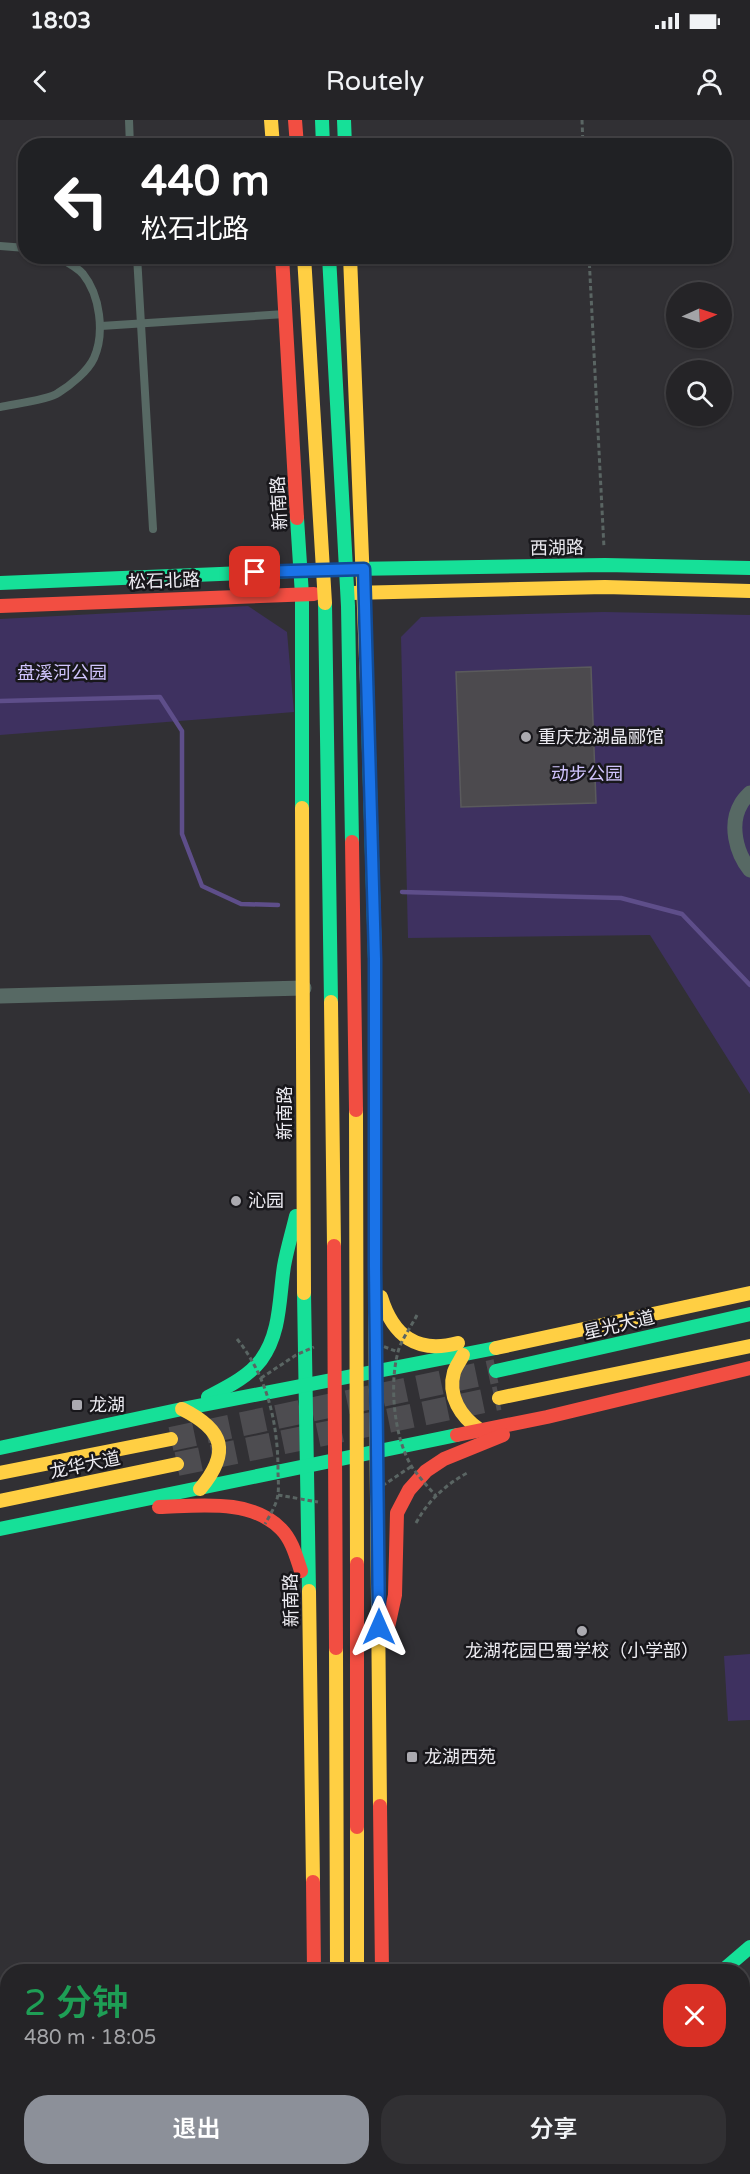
<!DOCTYPE html>
<html lang="zh">
<meta charset="utf-8">
<style>
:root{--surface:#252427;--page:#313033;--text:#f1f3f6;--muted:#a3a4a7;--line:#424144;--accent:#8c9099}
body{margin:0;font-family:"Varela Round","Noto Sans SC",sans-serif;background:var(--page);color:var(--text);height:100vh;display:flex;flex-direction:column;font-size:22px;white-space:nowrap}
*{box-sizing:border-box;margin:0}
p{font-size:20px;color:var(--muted)}
.icon{flex:none;width:33px;height:33px;fill:none;stroke:currentColor;stroke-width:2;stroke-linecap:round;stroke-linejoin:round}
.map{position:relative;flex:1;overflow:hidden}
.drawer{position:absolute;left:0px;top:1844px;width:750px;height:212px;display:flex;flex-direction:column;background:var(--surface);border-radius:24px 24px 0 0;box-shadow:0 2px 4px #0004,0 0 0 2px var(--line)}
.drawer>*{flex:none}
.guide{position:absolute;left:18px;top:18px;width:714px;height:126px;border-radius:24px;box-shadow:0 2px 4px #0004,0 0 0 2px var(--line);background:#202124;color:#fff;overflow:hidden}
.needle{width:39px;rotate:87deg}
.controls{position:absolute;left:666px;top:162px;display:grid;gap:12px}
.controls a{display:grid;place-items:center;width:66px;height:66px;border-radius:50%;background:var(--surface);box-shadow:0 2px 4px #0004,0 0 0 2px var(--line);font-size:30px}
.pin{position:absolute;display:grid;place-items:center;width:51px;height:51px;color:#fff;margin:-26px;border-radius:12px;box-shadow:0 3px 9px #0006}
.me{position:absolute;width:66px;margin:-33px;rotate:0deg;stroke-linejoin:round;filter:drop-shadow(0 0 4px #0008)}
.turn{display:flex;align-items:center;gap:21px;height:126px;padding:0 24px;font-size:27px}
.turn .icon{width:78px;height:78px;stroke-width:2.5}
.turn b{display:block;font-size:42px;line-height:51px}
.round{display:grid;place-items:center;flex:none;width:63px;height:63px;border-radius:24px;background:var(--page)}
.head{display:flex;align-items:center;justify-content:space-between;height:102px;padding:0 24px}
h1{font-size:36px;font-weight:600;line-height:45px;color:#1e9e55}
.action{display:flex;gap:12px;margin-top:auto;padding:12px 24px}
.action a{flex:1;height:69px;border-radius:24px;background:var(--accent);color:#fff;font-size:24px;font-weight:600;line-height:69px;text-align:center}
.action a+a{background:var(--page);color:var(--text)}
.status{display:flex;justify-content:space-between;align-items:center;height:42px;padding:0 30px;background:var(--surface);direction:ltr}
.status svg{height:16px;fill:currentColor}
header{display:flex;justify-content:space-between;align-items:center;height:78px;padding:0 24px;background:var(--surface);font-size:27px;font-weight:600}
.map>svg:first-child{display:block}
</style>
<div class="status"><b>18:03</b><svg viewBox="0 0 49 12"><path d="M0 12V9h3v3zM5 12V6h3v6zM10 12V3h3v9zM15 12V0h3v12zM26 1h20v11H26zM47 4h2v5h-2z"/></svg></div>
<header><svg class="icon" aria-label="back" viewBox="0 0 24 24"><path d="M15 5l-7 7 7 7"/></svg>Routely<svg class="icon" aria-label="person" viewBox="0 0 24 24"><circle cx="12" cy="8" r="4"/><path d="M4 21q1-7 8-7t8 7"/></svg></header>
<div class="map">
<svg width="750" height="2054" viewBox="0 0 750 2054">
<rect width="100%" height="100%" fill="#313034"/>
<g fill="#3e3160">
<path d="M 248,486 L 287,512 L 294,592 L 0,615 L 0,499 Z"/>
<path d="M 604,492 L 750,495 L 750,974 L 650,815 L 408,818 L 401,517 L 421,497 Z"/>
<path d="M 750,1534 L 750,1600 L 728,1601 L 724,1536 Z"/>
</g>
<g fill="none" stroke-linecap="round" stroke-linejoin="round">
<g stroke="#5e4e8a" stroke-width="4.5">
<path d="M 0,581 L 160,577 L 182,611 L 182,714 L 202,766 L 241,784 L 278,785"/>
<path d="M 402,772 L 621,778 L 682,794 L 750,865"/>
</g>
</g>
<path fill="#4c4a4e" stroke="#5a5a5c" stroke-width="1.5" d="M 591,547 L 596,683 L 461,687 L 456,552 Z"/>
<g fill="none" stroke-linecap="round" stroke-linejoin="round">
<g stroke="#4d4c50" stroke-width="24" stroke-dasharray="24 12" stroke-linecap="butt">
<path d="M 171,1319 L 496,1251"/>
<path d="M 177,1344 L 499,1278"/>
</g>
<g stroke="#5a6563" stroke-width="3" stroke-dasharray="4.5 3" stroke-linecap="butt">
<path d="M 582,0 L 583,26"/>
<path d="M 589,136 L 604,428"/>
<path d="M 416,1403 C 428,1381 445,1365 467,1353"/>
</g>
<g stroke="#576964" stroke-width="8">
<path d="M 129,0 L 130,26"/>
<path d="M 0,126 L 26,128"/>
<path d="M 137,136 L 153,409"/>
<path d="M 101,206 L 285,194"/>
<path d="M 0,287 C 14,284 48,280 58,273 C 71,265 88,251 94,238 C 105,213 100,175 83,154 C 76,146 65,141 56,136"/>
</g>
<g stroke="#576964" stroke-width="15">
<path d="M 750,673 C 747,676 743,680 741,684 C 729,704 736,733 750,750"/>
<path d="M 0,876 L 304,868"/>
</g>
<g stroke="#16e098" stroke-width="14">
<path d="M 322,0 L 323,26"/>
<path d="M 344,0 L 345,26"/>
<path d="M 297,398 L 302,475 L 302,688"/>
<path d="M 351,449 L 605,445 L 750,448"/>
<path d="M 0,463 L 314,450"/>
<path d="M 367,564 L 375,839 L 375,1175"/>
<path d="M 304,1173 L 309,1471"/>
<path d="M 496,1251 L 750,1194"/>
<path d="M 208,1277 C 227,1267 248,1257 261,1240 C 281,1213 279,1178 284,1146 C 287,1129 292,1113 296,1096"/>
<path d="M 0,1328 L 182,1289 L 496,1228"/>
<path d="M 0,1409 L 457,1315"/>
<path d="M 722,1851 L 750,1827"/>
<path d="M 321,2048 L 321,2054"/>
<path d="M 60,2054 L 152,2048"/>
</g>
<g stroke="#ffcf43" stroke-width="14">
<path d="M 271,0 L 273,26"/>
<path d="M 350,136 L 367,564"/>
<path d="M 351,473 L 605,467 L 750,471"/>
<path d="M 302,688 L 304,1173"/>
<path d="M 375,1175 L 380,1686"/>
<path d="M 381,1177 C 393,1216 417,1234 458,1223"/>
<path d="M 496,1228 L 750,1173"/>
<path d="M 463,1235 C 460,1241 456,1246 454,1252 C 447,1276 461,1297 480,1310"/>
<path d="M 499,1278 L 750,1226"/>
<path d="M 182,1289 C 224,1310 231,1332 200,1369"/>
<path d="M 0,1353 L 171,1319"/>
<path d="M 0,1381 L 177,1344"/>
<path d="M 309,1471 L 313,1762"/>
<path d="M 275,2048 L 289,2054"/>
<path d="M 344,2048 L 344,2054"/>
</g>
<g stroke="#f24e42" stroke-width="14">
<path d="M 295,0 L 297,26"/>
<path d="M 282,136 L 297,398"/>
<path d="M 0,486 L 314,474"/>
<path d="M 457,1315 L 547,1297 L 750,1248"/>
<path d="M 159,1387 C 198,1386 251,1378 281,1409 C 292,1420 296,1436 301,1451"/>
<path d="M 388,1507 L 395,1475 L 397,1393 L 409,1370 L 426,1351 L 444,1339 L 503,1315"/>
<path d="M 380,1686 L 382,1851"/>
<path d="M 313,1762 L 314,1851"/>
<path d="M 0,2038 L 8,2038"/>
<path d="M 365,2048 L 365,2054"/>
<path d="M 385,2048 L 386,2054"/>
</g>
<g stroke="#5a6563" stroke-width="3" stroke-dasharray="4.5 3" stroke-linecap="butt">
<path d="M 417,1195 C 411,1207 401,1220 398,1232 C 389,1265 394,1318 412,1347 C 419,1357 428,1367 436,1376"/>
<path d="M 237,1219 C 267,1256 278,1303 278,1350 C 278,1358 279,1366 278,1374 C 277,1384 270,1395 265,1404"/>
<path d="M 377,1224 L 398,1232"/>
<path d="M 261,1258 L 296,1235 L 314,1227"/>
<path d="M 376,1370 L 412,1346"/>
<path d="M 278,1375 L 318,1382"/>
</g>
<g stroke="#16e098" stroke-width="14">
<path d="M 329,136 L 348,486 L 352,722"/>
<path d="M 325,483 L 331,882"/>
</g>
<g stroke="#ffcf43" stroke-width="14">
<path d="M 304,136 L 325,483"/>
<path d="M 331,882 L 334,1126"/>
<path d="M 356,990 L 357,1444"/>
<path d="M 336,1528 L 337,1851"/>
<path d="M 357,1707 L 357,1851"/>
</g>
<g stroke="#f24e42" stroke-width="14">
<path d="M 352,722 L 356,990"/>
<path d="M 334,1126 L 336,1528"/>
<path d="M 357,1444 L 357,1707"/>
</g>
</g>
<g fill="none" stroke-linecap="round" stroke-linejoin="round">
<g stroke="#114b97" stroke-width="15">
<path id="route" d="M 255,452 L 364,449 L 375,839 L 375,1147 L 379,1507"/>
</g>
<use href="#route" stroke="#1a73e8" stroke-width="10"/>
</g>
<g fill="#abaab0" stroke="#18171b" stroke-width="2">
<circle cx="526" cy="617" r="6"/>
<circle cx="236" cy="1081" r="6"/>
<rect x="71" y="1279" width="12" height="12" rx="3"/>
<circle cx="582" cy="1511" r="6"/>
<rect x="406" y="1631" width="12" height="12" rx="3"/>
</g>
<g text-anchor="middle" dominant-baseline="central" stroke-width="5" stroke-linejoin="round" paint-order="stroke">
<g font-size="18" fill="#edecf2" stroke="#18171b">
<text transform="translate(279 383) rotate(-93)">新南路</text>
<text transform="translate(557 428) rotate(-1)">西湖路</text>
<text transform="translate(164 461) rotate(-2)">松石北路</text>
<text transform="translate(285 993) rotate(-90)">新南路</text>
<text transform="translate(619 1205) rotate(-13)">星光大道</text>
<text transform="translate(85 1345) rotate(-12)">龙华大道</text>
<text transform="translate(291 1480) rotate(-91)">新南路</text>
</g>
<g font-size="18" fill="#d0c4fd" stroke="#18171b">
<text x="62" y="553">盘溪河公园</text>
<text x="587" y="654">动步公园</text>
</g>
<g font-size="18" fill="#edecf2" stroke="#18171b" text-anchor="start">
<text x="538" y="617">重庆龙湖晶郦馆</text>
<text x="248" y="1081">沁园</text>
<text x="89" y="1285">龙湖</text>
<text x="582" y="1531" text-anchor="middle">龙湖花园巴蜀学校（小学部）</text>
<text x="424" y="1637">龙湖西苑</text>
</g>
</g>
</svg>
<div class="controls">
<a><svg class="needle" viewBox="-14 -14 28 28"><path d="M0-13l5 13h-10z" fill="#e53935"/><path d="M0 13l5-13h-10z" fill="#a3a4a7"/></svg></a>
<a><svg class="icon" aria-label="search" viewBox="0 0 24 24"><circle cx="10" cy="10" r="6"/><path d="M15 15l6 6"/></svg></a>
</div>
<div class="pin" style="left:255px;top:452px;background:#d93025"><svg class="icon" aria-label="arrive" viewBox="0 0 24 24"><path d="M6 21V4h12l-3 4 3 4H6"/></svg></div>
<svg class="me" style="left:379px;top:1507px" viewBox="-20 -20 40 40"><path d="M0-17L14 15 0 8-14 15z" fill="#1a73e8" stroke="#fff" stroke-width="4"/></svg>
<div class="guide">
<div class="turn"><svg class="icon" aria-label="left" viewBox="0 0 24 24"><path d="M17 20v-9H6M10 6l-5 5 5 5"/></svg><div><b>440 m</b>松石北路</div></div>
</div>
<section class="drawer">
<div class="head"><div><h1>2 分钟</h1><p>480 m · 18:05</p></div><a class="round" style="background:#d93025;color:#fff"><svg class="icon" aria-label="close" viewBox="0 0 24 24"><path d="M6 6l12 12M18 6L6 18"/></svg></a></div>
<div class="action"><a>退出</a><a>分享</a></div>
</section>
</div>
